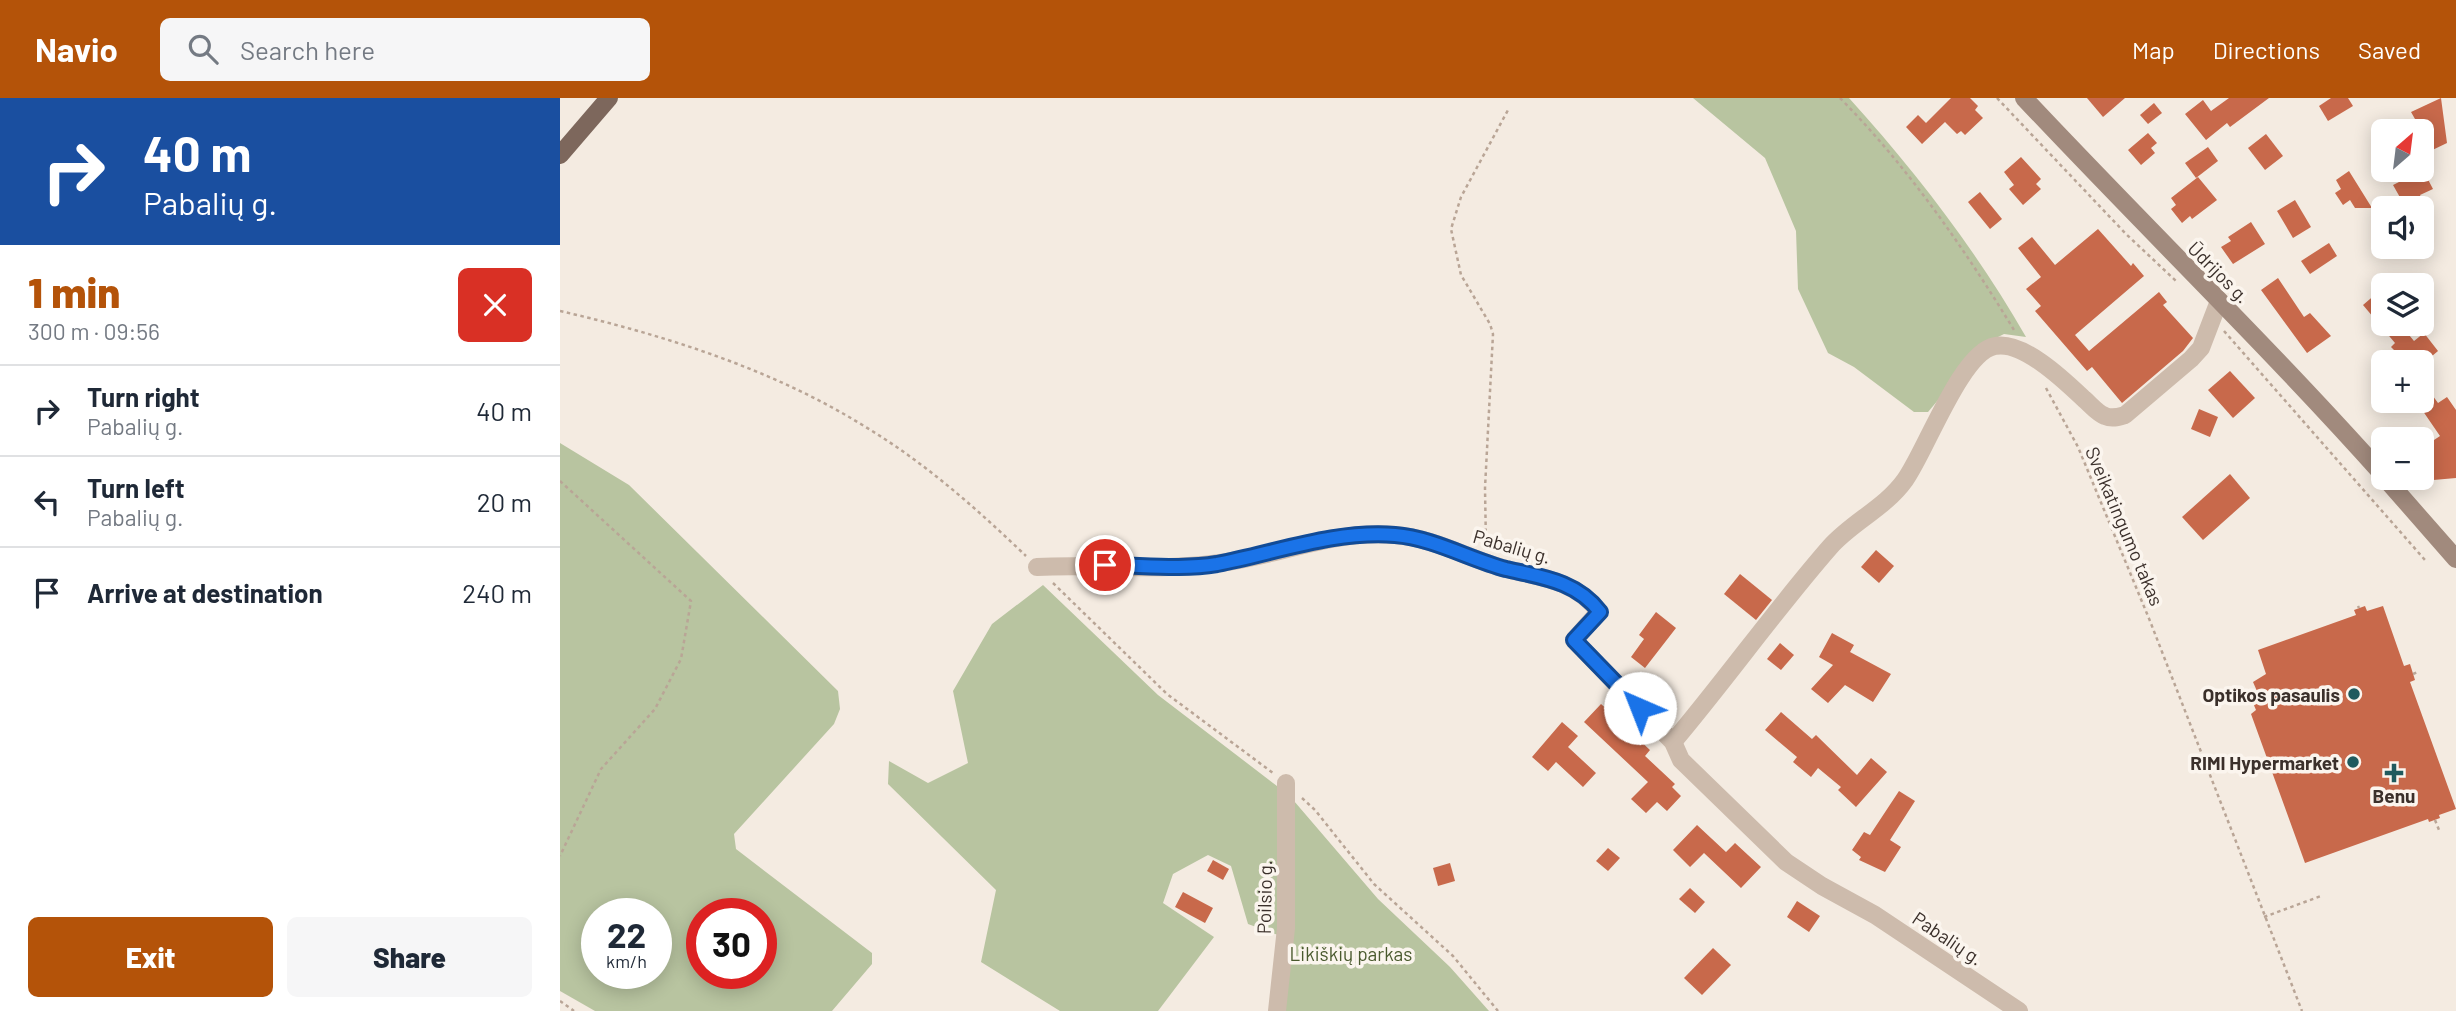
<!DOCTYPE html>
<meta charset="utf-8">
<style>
:root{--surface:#fff;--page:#f6f6f7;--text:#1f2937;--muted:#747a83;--line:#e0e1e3;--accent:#b45309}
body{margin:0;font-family:Barlow,sans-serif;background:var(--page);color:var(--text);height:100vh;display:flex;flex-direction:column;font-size:26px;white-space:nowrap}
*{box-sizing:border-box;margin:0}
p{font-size:23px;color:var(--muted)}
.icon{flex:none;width:38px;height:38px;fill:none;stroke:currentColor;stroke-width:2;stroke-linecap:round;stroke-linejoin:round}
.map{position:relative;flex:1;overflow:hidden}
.sheet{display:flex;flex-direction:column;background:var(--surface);width:560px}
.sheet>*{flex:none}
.hud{background:#1a4fa0;color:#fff;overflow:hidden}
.needle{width:46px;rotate:28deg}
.tools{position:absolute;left:1811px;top:21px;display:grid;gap:14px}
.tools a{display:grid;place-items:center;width:63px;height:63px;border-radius:10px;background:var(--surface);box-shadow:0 4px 18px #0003;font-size:35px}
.speed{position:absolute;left:21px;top:800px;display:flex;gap:14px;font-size:35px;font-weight:700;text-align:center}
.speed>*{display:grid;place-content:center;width:91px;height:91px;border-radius:50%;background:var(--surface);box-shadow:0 4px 18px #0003;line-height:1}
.speed small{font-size:18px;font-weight:400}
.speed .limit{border:10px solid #d22;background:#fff;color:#111}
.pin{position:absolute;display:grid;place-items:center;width:60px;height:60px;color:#fff;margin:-30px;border:4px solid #fff;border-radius:50%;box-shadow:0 2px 7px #0007}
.me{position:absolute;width:77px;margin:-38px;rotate:316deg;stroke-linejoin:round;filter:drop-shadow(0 0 5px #0008)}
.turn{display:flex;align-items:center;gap:24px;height:147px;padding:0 28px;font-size:32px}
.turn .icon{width:91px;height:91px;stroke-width:2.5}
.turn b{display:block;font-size:49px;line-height:60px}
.round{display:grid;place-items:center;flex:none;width:74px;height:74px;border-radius:10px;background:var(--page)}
.overview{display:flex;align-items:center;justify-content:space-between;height:119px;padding:0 28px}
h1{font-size:42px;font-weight:800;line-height:52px;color:var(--accent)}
.action{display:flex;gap:14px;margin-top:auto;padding:14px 28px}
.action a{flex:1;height:80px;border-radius:10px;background:var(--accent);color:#fff;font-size:28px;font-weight:800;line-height:80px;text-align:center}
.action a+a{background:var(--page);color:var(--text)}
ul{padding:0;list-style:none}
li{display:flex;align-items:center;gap:21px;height:91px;padding:0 28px;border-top:2px solid var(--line)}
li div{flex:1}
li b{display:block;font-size:26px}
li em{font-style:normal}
header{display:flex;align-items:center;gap:42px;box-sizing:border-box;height:98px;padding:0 35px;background:var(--accent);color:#fff}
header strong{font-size:33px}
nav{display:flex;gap:38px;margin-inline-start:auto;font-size:24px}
.search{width:490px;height:63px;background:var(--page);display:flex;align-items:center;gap:18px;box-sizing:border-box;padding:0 24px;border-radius:10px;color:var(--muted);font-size:26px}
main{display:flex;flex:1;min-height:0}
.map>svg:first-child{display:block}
</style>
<header>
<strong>Navio</strong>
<div class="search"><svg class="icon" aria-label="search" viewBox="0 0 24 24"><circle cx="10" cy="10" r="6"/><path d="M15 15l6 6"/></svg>Search here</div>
<nav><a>Map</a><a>Directions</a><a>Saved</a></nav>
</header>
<main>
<section class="sheet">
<div class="hud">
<div class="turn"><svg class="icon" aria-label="right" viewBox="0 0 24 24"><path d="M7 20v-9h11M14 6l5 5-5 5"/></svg><div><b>40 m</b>Pabalių g.</div></div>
</div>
<div class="overview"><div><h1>1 min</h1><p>300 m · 09:56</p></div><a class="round" style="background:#d93025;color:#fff"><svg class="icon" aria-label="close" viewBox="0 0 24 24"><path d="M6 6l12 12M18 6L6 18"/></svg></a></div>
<ul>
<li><svg class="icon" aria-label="right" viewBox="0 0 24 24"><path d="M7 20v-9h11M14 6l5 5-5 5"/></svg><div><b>Turn right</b><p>Pabalių g.</p></div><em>40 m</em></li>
<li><svg class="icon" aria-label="left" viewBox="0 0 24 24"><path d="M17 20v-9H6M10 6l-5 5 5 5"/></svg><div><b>Turn left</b><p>Pabalių g.</p></div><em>20 m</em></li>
<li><svg class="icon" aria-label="arrive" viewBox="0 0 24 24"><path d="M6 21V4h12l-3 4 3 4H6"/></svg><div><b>Arrive at destination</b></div><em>240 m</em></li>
</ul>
<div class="action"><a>Exit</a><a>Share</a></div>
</section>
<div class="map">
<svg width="1896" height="913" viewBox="0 0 1896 913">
<rect width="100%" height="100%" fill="#f4ebe1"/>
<g fill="#b8c4a0" fill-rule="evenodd">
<path d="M 1133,0 L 1289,0 C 1356,74 1416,152 1466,239 L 1444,236 L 1426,245 L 1368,314 L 1354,314 L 1294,269 L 1268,255 L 1238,191 L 1236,133 L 1205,60 Z"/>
<path d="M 0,345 L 69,387 L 278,593 L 280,611 L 274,626 L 174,736 L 176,751 L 312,855 L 312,866 L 272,913 L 35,913 L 0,893 ZM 37,816 L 96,816 L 96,875 L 37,875 ZM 142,816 L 201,816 L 201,875 L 142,875 Z"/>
<path d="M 483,487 L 598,597 L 717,688 L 720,759 L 718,837 L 688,826 L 671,768 L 648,757 L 613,776 L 603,805 L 654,839 L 598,913 L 500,913 L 421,864 L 436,792 L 328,686 L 329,663 L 368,685 L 408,665 L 393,593 L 432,526 Z"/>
<path d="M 734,703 L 818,801 L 890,869 L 929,913 L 724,913 Z"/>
</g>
<g fill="#c8694b">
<path d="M 1391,0 L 1410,0 L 1418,8 L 1415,12 L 1423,20 L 1405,37 L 1401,33 L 1397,36 L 1385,24 L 1362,46 L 1346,29 L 1358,17 L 1366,25 Z"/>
<path d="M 1527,0 L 1565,0 L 1543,19 Z"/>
<path d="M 1669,0 L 1709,0 L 1670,29 L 1667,25 L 1646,42 L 1625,16 L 1643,2 L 1651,13 Z"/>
<path d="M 1771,0 L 1788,0 L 1793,8 L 1768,23 L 1759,8 Z"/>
<path d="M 1881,0 L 1887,45 L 1862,57 L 1862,33 L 1834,33 L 1855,21 L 1851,14 Z"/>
<path d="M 1594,5 L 1602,15 L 1588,26 L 1580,17 Z"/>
<path d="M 1588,35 L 1597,45 L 1591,50 L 1595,55 L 1581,67 L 1568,52 Z"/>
<path d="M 1706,36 L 1723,58 L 1705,72 L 1688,50 Z"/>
<path d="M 1648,49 L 1658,63 L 1636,80 L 1625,65 Z"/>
<path d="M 1461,59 L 1481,81 L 1476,86 L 1481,91 L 1463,107 L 1449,91 L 1454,87 L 1444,74 Z"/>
<path d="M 1842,72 L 1863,72 L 1873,91 L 1860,97 L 1863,103 L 1850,110 L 1846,110 L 1833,87 L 1847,80 Z"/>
<path d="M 1789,73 L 1812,110 L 1795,110 L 1790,102 L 1783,107 L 1775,95 L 1781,91 L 1776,82 Z"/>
<path d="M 1638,79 L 1657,102 L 1632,121 L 1630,118 L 1622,125 L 1611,111 L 1616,107 L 1611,100 Z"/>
<path d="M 1420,94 L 1442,121 L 1430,131 L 1408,104 Z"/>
<path d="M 1735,102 L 1751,129 L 1733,140 L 1717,113 Z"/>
<path d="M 1691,124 L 1705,146 L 1673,166 L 1661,149 L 1671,143 L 1668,139 Z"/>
<path d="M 1538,131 L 1571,168 L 1573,165 L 1584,178 L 1515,237 L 1529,253 L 1599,194 L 1607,204 L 1603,207 L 1633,240 L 1623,253 L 1562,305 L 1532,269 L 1527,273 L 1475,213 L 1481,208 L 1466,191 L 1481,179 L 1458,150 L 1472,139 L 1495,167 Z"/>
<path d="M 1769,145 L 1777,158 L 1750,176 L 1741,163 Z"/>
<path d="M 1718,180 L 1744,219 L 1750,215 L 1771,238 L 1747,255 L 1701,192 Z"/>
<path d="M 1824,189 L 1824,226 L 1840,226 L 1854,243 L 1864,235 L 1878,253 L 1865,264 L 1821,264 L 1835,253 L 1831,249 L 1835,245 L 1803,207 Z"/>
<path d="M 1670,273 L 1695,300 L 1673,320 L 1648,292 Z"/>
<path d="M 1862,283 L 1878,305 L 1887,299 L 1896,312 L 1896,380 L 1862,383 L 1862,350 L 1880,338 L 1856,303 L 1862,303 Z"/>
<path d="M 1639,311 L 1658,319 L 1650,339 L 1631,331 Z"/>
<path d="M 1670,376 L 1690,400 L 1643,442 L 1622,419 Z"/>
<path d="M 1316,452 L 1334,468 L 1319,485 L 1301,469 Z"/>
<path d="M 1180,476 L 1212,502 L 1196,522 L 1164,496 Z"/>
<path d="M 1805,508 L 1807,513 L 1823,508 L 1844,568 L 1850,566 L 1855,582 L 1850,584 L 1896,711 L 1879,717 L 1880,720 L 1869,724 L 1868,721 L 1745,765 L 1691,616 L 1696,612 L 1693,605 L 1700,600 L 1693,584 L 1706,576 L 1698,552 L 1796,517 L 1794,512 Z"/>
<path d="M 1096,514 L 1116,530 L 1085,570 L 1071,559 L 1084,541 L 1079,537 Z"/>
<path d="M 1272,535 L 1294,547 L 1290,554 L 1331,576 L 1313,604 L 1285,587 L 1268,605 L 1251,591 L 1273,567 L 1259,559 Z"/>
<path d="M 1220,545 L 1234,557 L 1221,572 L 1207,561 Z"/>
<path d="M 1041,606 L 1060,623 L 1053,630 L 1071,646 L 1077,640 L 1090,652 L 1085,658 L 1115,686 L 1112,689 L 1121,698 L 1107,713 L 1097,704 L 1086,715 L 1071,701 L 1088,684 L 1024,624 Z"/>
<path d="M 1221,614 L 1252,641 L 1256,637 L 1297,677 L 1311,660 L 1327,674 L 1296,709 L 1278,692 L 1281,689 L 1258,670 L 1251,679 L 1233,664 L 1237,659 L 1205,632 Z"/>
<path d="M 1002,624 L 1018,638 L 1008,649 L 1036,675 L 1023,689 L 996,664 L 988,673 L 972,659 Z"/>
<path d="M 1339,693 L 1355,703 L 1330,742 L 1341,749 L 1325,774 L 1299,762 L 1301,759 L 1292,752 L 1304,734 L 1310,737 Z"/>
<path d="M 1137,727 L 1166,754 L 1175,745 L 1201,769 L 1181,790 L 1144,755 L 1130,769 L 1113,752 Z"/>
<path d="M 1048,750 L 1060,760 L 1048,773 L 1036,763 Z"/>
<path d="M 653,762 L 669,771 L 663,782 L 647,773 Z"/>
<path d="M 890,765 L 895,783 L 878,788 L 873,770 Z"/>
<path d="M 1130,790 L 1145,804 L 1135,815 L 1119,801 Z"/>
<path d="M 623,794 L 653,810 L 645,825 L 615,809 Z"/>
<path d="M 1237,803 L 1260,818 L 1249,834 L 1227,819 Z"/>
<path d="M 1153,850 L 1171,867 L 1142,897 L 1124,880 Z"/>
</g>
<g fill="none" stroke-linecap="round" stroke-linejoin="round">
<g stroke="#b9a596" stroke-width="2.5" stroke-dasharray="3.5 3.5" stroke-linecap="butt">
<path d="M 1280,0 C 1348,69 1404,150 1454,232"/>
<path d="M 1437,0 L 1566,136 L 1616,183"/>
<path d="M 0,213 C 104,237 212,271 304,328 C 364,364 416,410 466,458"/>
<path d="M 1664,233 L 1865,462"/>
<path d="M 1486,290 L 1518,349 L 1590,523 L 1742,913"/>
<path d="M 0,383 L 131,503 L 121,561 L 95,611 L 41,671 L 0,758"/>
<path d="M 926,448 L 925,390 L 933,236 L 930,226 L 901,177 L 891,131 L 901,99 L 948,12"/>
<path d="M 493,485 L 607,596 L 713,675"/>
<path d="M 1798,508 L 1799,510"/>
<path d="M 1853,576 L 1858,574"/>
<path d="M 742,700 L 755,712 L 814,786 L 893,858 L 938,913"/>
<path d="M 1875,722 L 1879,732"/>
<path d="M 1704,819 L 1761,798"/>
<path d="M 0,903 L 14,913"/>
</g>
<g stroke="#cdbbac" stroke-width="18">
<path d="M 477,469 C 535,466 595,473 652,466 C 713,460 773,431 835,437 C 874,440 909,461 946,471 C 981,479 1017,483 1039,514 L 1014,542 L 1113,644 L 1121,662 L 1226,764 L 1262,788 L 1315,817 L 1459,913"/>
<path d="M 1113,644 C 1167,580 1215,512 1270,449 C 1292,424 1325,410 1345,382 C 1366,353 1401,254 1435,248 C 1463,242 1506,284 1524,301 C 1530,306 1537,315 1545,318 C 1552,321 1558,319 1565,317 L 1631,261 L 1641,250 L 1659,203"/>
<path d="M 717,913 L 726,830 L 726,685"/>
</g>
<g stroke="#a18a7d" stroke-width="18">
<path d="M 1464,0 C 1583,127 1708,248 1824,378"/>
<path d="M 1825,380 L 1896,461"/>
</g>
<path stroke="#7d675c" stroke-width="18" d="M 0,57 L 49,0"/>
</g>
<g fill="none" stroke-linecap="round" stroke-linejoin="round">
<g stroke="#114b97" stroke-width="18">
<path id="route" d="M 545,467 C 581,467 621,472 657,466 C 715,455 775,432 835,437 C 873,440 909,461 946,471 C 981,479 1017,483 1040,514 L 1014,542 L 1080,610"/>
</g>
<use href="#route" stroke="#1a73e8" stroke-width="12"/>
</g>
<g fill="#1f5a5e" stroke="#fbf5ee" stroke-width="2.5">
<circle cx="1794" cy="596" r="7"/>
<circle cx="1793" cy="664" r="7"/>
<path d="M1830.5 664.5h7v7h7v7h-7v7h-7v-7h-7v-7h7z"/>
</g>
<g text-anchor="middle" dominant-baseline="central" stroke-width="7" stroke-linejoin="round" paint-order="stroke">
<g font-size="19" fill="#3b302b" stroke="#fbf5ee">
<text transform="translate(1659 174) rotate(45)">Ūdrijos g.</text>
<text transform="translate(1565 428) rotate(67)">Sveikatingumo takas</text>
<text transform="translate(952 448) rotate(16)">Pabalių g.</text>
<text transform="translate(704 799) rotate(-89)">Poilsio g.</text>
<text transform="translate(1388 840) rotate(34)">Pabalių g.</text>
</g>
<g font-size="19" font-weight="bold" fill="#3b302b" stroke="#fbf5ee" text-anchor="end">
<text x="1780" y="596">Optikos pasaulis</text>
<text x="1779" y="664">RIMI Hypermarket</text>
<text x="1834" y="697" text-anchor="middle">Benu</text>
</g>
<g font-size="19" fill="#4a5a2e" stroke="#fbf5ee">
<text x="791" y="855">Likiškių parkas</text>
</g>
</g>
</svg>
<div class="tools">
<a><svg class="needle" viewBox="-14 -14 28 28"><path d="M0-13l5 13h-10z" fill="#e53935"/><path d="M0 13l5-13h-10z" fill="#747a83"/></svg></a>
<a><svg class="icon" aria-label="sound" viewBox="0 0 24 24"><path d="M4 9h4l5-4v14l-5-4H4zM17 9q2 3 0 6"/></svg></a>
<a><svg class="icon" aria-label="layers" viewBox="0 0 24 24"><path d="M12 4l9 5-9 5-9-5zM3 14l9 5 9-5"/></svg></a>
<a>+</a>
<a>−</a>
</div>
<div class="speed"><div>22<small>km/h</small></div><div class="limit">30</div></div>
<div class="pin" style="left:545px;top:467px;background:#d93025"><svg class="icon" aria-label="arrive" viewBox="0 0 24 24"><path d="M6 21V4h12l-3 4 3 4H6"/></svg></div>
<svg class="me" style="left:1080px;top:610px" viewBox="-20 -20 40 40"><circle r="19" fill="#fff"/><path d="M0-13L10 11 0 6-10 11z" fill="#1a73e8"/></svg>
</div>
</main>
